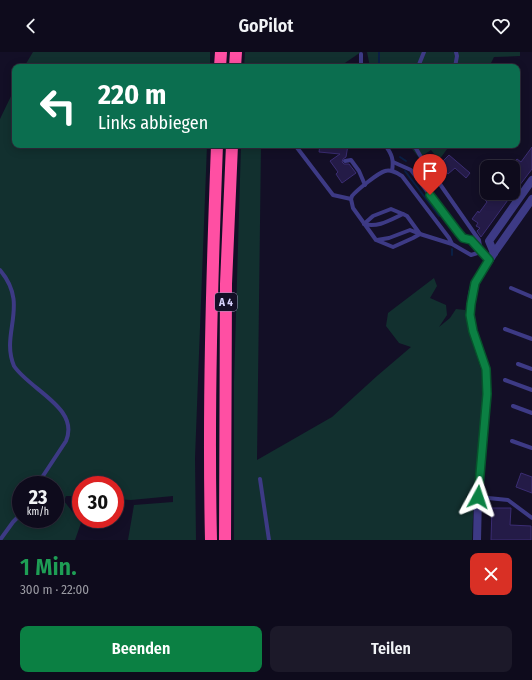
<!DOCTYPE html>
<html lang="de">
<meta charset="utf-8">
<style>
:root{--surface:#0e0b1c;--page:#1c1929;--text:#f1f3f6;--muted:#9b9ba3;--line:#2e2b3b;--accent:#0b8043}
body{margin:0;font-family:"Fira Sans Condensed",sans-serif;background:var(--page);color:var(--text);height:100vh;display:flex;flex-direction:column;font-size:15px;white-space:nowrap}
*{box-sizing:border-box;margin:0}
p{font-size:13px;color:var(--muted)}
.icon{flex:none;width:22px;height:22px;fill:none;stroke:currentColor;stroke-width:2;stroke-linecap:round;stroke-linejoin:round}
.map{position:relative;height:488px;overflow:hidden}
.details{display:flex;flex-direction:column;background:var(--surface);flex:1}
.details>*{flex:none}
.guide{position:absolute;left:12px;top:12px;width:508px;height:84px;border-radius:8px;box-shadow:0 2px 10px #0003,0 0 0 1px var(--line);background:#0b6e4f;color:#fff;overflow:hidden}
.fabs{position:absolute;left:480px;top:108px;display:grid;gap:8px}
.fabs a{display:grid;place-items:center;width:40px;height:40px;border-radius:8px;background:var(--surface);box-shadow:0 2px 10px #0003,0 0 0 1px var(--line);font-size:20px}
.speed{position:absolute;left:12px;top:424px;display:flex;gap:8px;font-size:20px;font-weight:700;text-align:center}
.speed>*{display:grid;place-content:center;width:52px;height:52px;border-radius:50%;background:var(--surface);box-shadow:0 2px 10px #0003,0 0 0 1px var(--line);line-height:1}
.speed small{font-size:10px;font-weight:400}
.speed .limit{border:6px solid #d22;background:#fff;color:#111}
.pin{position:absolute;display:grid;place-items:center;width:34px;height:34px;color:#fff;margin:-41px -17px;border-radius:50% 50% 50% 0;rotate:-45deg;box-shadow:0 0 4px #0007}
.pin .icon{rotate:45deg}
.me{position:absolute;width:44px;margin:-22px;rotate:5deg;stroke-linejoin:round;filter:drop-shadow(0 0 3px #0008)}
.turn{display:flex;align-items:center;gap:14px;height:84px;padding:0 20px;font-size:18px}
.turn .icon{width:52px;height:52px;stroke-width:2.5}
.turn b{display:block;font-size:28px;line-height:34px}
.round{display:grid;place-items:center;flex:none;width:42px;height:42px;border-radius:8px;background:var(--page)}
.headline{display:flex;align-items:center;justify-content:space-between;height:68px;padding:0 20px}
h1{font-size:24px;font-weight:600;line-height:30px;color:#1e9e55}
.primary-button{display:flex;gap:8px;margin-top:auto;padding:8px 20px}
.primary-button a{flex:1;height:46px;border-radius:8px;background:var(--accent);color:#fff;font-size:16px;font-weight:600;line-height:46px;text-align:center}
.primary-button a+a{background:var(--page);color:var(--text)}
header{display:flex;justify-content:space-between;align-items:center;height:52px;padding:0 20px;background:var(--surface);font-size:18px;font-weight:600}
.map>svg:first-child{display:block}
</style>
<header><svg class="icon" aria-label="back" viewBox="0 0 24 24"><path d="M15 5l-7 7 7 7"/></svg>GoPilot<svg class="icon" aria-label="heart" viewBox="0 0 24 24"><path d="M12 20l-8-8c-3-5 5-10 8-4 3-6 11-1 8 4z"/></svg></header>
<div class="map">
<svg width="532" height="488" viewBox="0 0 532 488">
<rect width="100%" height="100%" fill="#130f26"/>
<g fill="#12302f" fill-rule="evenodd">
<path d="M 33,0 L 210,0 L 210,15 L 24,15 Z"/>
<path d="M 245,0 L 361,0 L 339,15 L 244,15 Z"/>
<path d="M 367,0 L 520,0 L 520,4 L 494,5 L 489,15 L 370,15 Z"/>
<path d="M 15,31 L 15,93 L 207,93 L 195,406 L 196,488 L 128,488 L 134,453 L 173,450 L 173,444 L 131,448 L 115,447 L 115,433 L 81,433 L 81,444 L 66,444 L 64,449 L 81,471 L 75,488 L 0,488 L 0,67 L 13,40 ZM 21,433 L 55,433 L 55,467 L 21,467 Z"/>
<path d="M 241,93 L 261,93 L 257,408 L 332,365 L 377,324 L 411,295 L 399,291 L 386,274 L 388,261 L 434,226 L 437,234 L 430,246 L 446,253 L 447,263 L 439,275 L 450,266 L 456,257 L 465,258 L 469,280 L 481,318 L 483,341 L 474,444 L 472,488 L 234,488 L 234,330 Z"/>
<path d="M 409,93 L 450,93 L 439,108 L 431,98 L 419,106 Z"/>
</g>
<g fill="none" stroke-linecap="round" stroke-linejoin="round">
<g stroke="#0a1f44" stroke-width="2">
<path d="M 379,0 L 379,15"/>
<path d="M 400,105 L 406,109"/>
<path d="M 405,119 L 439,164"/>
<path d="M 452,197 L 452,203"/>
</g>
</g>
<g fill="#241b47" stroke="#3b2d73">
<path d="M 320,93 L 348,93 L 346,105 L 343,107 L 342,110 L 344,112 L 349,112 L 356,121 L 342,131 L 336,122 L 338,120 L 330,109 L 340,102 L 319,100 Z"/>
<path d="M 532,95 L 532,117 L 513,142 L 513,112 L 517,107 L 521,110 Z"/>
<path d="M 449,103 L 470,121 L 466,126 L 455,116 L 448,122 L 444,117 L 442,119 L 438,114 Z"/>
<path d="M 488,141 L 513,141 L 481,185 L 477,179 L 480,176 L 476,174 L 478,171 L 472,167 L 478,159 L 479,161 L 487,150 L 484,147 Z"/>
<path d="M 521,421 L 532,425 L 532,441 L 516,435 Z"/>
<path d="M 492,456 L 511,456 L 510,473 L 531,474 L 531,488 L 491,488 Z"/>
</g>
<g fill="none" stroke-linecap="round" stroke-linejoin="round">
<g stroke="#3d3a85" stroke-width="4">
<path d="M 361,2 L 361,15"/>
<path d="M 418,15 L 424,0"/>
<path d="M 455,15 L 457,4 L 456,0"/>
<path d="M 295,93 L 333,143 L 351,147"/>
<path d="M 385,93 C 392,102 394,108 392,119"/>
<path d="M 414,93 L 421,105 L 479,188 L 481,200 L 489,208"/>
<path d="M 345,109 L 351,108 L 359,119 L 365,133"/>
<path d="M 393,110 L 411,118 L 458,180 L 463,186 L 471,188 L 481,200 L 471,203 L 452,192 L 449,186 L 402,124 C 397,121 391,117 385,119 C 378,121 357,138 352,144 L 351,147 L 353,156 L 376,188 L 393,195 L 413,186 L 420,182 L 452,192"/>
<path d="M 364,172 C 378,176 390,168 403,162 L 407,164 L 420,182 L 410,178 L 389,186 L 377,188"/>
<path d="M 364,172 L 373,164 L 391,157 L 403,162"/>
<path d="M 0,218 C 30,253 0,281 14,314 C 30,338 80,356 66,389 L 37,433"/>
<path d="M 511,236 L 532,245"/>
<path d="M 505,277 L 532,287"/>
<path d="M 518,312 L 532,317"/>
<path d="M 505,328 L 532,338"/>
<path d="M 513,354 L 532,361"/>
<path d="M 512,389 L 532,396"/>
<path d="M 260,427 L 269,488"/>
<path d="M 478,445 L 508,448 L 532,466"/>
<path d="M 0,488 L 13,470 L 21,462"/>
</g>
<g stroke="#3d3a85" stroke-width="8">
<path d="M 494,201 L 489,189 L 532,128"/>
<path d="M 477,488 L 478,445 L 487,342 L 486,317 L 473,279 L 470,263 L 472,242 L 475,231 L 494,201 L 532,147"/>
</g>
<g stroke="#ff4fa3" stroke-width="12">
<path d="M 220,15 L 221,0"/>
<path d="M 235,15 L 236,0"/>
<path d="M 211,488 C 208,356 212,225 217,93"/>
<path d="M 225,488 L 226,232 L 232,93"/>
</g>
</g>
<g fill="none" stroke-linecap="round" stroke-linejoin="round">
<g stroke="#07532c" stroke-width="10">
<path id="route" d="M 430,143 L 458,180 L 463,186 L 471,188 L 489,208 L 475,231 L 471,252 L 470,263 L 473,279 L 486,317 L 487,342 L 478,445"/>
</g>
<use href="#route" stroke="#0b8043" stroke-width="7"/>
</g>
<g text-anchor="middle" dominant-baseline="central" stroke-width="4" stroke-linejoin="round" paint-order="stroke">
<rect fill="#130f26" stroke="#9e99be" stroke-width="1" x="215" y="241" width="22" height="18" rx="3"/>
<g font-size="11" font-weight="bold" fill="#d9d4ff">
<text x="226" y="250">A 4</text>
</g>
</g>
</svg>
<div class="fabs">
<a><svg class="icon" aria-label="search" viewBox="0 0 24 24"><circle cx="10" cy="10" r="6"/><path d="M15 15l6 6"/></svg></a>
</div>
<div class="speed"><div>23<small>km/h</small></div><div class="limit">30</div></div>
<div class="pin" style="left:430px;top:143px;background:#d93025"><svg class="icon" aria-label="arrive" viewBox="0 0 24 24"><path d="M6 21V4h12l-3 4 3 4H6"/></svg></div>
<svg class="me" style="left:478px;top:445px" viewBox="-20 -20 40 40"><path d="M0-17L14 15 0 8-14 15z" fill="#0b8043" stroke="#fff" stroke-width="4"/></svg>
<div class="guide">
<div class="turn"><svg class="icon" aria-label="left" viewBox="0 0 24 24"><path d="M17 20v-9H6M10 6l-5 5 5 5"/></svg><div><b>220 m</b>Links abbiegen</div></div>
</div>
</div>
<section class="details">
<div class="headline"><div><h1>1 Min.</h1><p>300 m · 22:00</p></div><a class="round" style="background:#d93025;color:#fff"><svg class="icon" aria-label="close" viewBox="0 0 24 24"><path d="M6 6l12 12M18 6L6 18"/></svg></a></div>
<div class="primary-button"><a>Beenden</a><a>Teilen</a></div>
</section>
